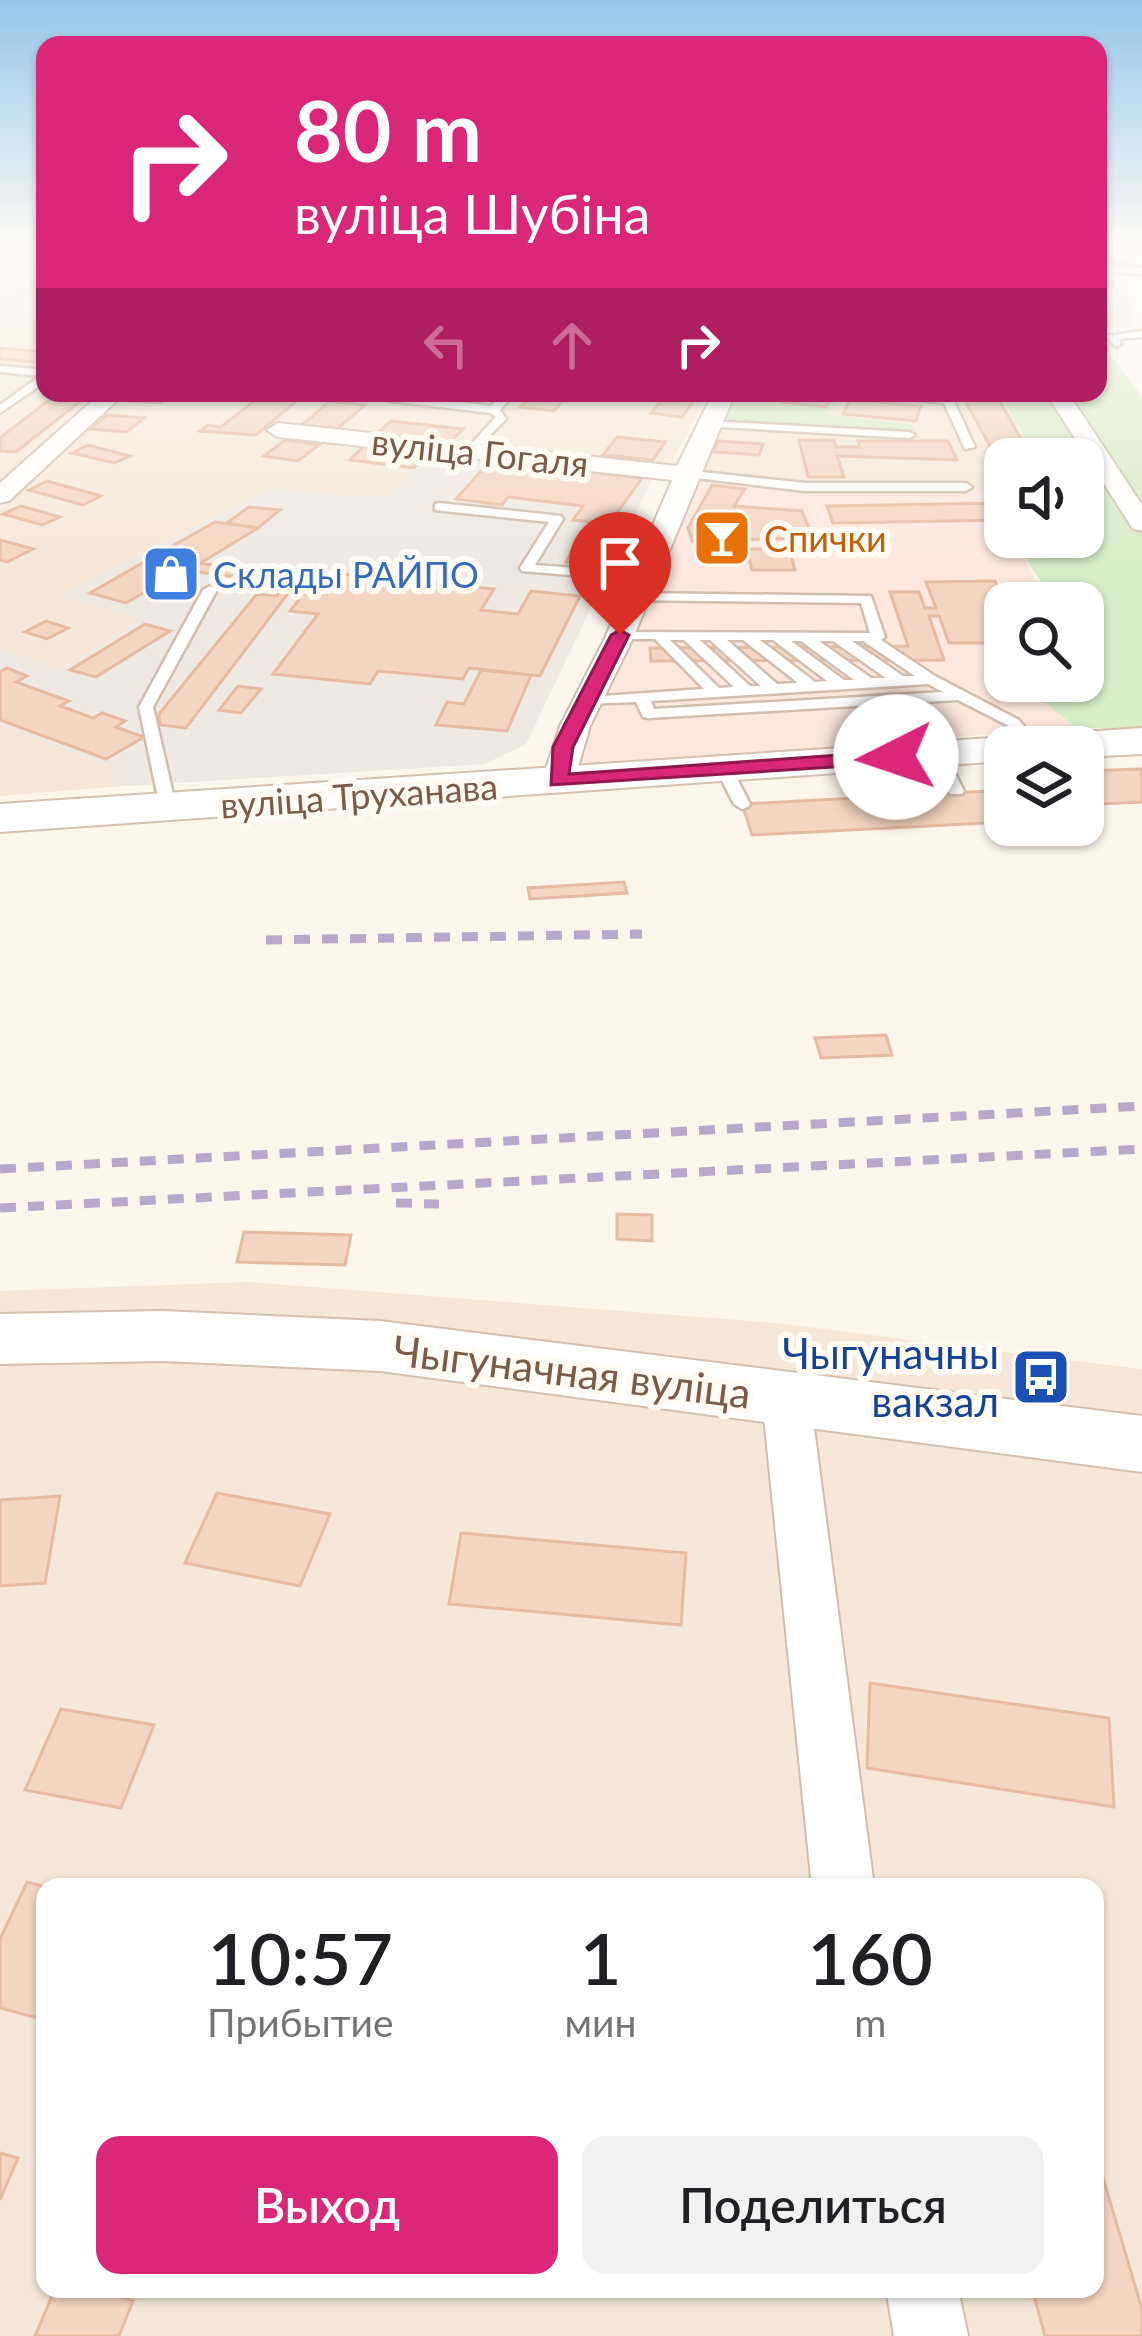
<!DOCTYPE html>
<html lang="ru">
<meta charset="utf-8">
<style>
:root{--surface:#fff;--page:#f2f2f2;--text:#202124;--muted:#757577;--accent:#db2777}
body{margin:0;font-family:Lato,sans-serif;background:var(--page);color:var(--text);height:100vh;display:flex;flex-direction:column;font-size:45px;white-space:nowrap}
*{box-sizing:border-box;margin:0}
p{font-size:39px;color:var(--muted)}
.icon{flex:none;width:66px;height:66px;fill:none;stroke:currentColor;stroke-width:2;stroke-linecap:round;stroke-linejoin:round}
.map{position:relative;flex:1;overflow:hidden}
.side{position:absolute;left:36px;top:1878px;width:1068px;height:420px;display:flex;flex-direction:column;background:var(--surface);border-radius:24px;box-shadow:0 3px 9px #0004}
.side>*{flex:none}
.hud{position:absolute;left:36px;top:36px;width:1071px;height:366px;border-radius:24px;box-shadow:0 3px 9px #0004;background:#db2777;color:#fff;overflow:hidden}
.buttons{position:absolute;left:984px;top:438px;display:grid;gap:24px}
.buttons a{display:grid;place-items:center;width:120px;height:120px;border-radius:24px;background:var(--surface);box-shadow:0 3px 9px #0004;font-size:60px}
.pin{position:absolute;display:grid;place-items:center;width:102px;height:102px;color:#fff;margin:-123px -51px;border-radius:50% 50% 50% 0;rotate:-45deg;box-shadow:0 0 12px #0007}
.pin .icon{rotate:45deg}
.me{position:absolute;width:132px;margin:-66px;rotate:266deg;stroke-linejoin:round;filter:drop-shadow(0 0 9px #0008)}
.turn{display:flex;align-items:center;gap:42px;height:252px;padding:0 60px;font-size:54px}
.turn .icon{width:156px;height:156px;stroke-width:2.5}
.turn b{display:block;font-size:84px;line-height:102px}
.lanes{display:flex;align-items:center;height:114px;padding:0 60px;background:#0003;justify-content:center;gap:60px;direction:ltr}
.lanes .off{opacity:.35}
.eta{display:flex;justify-content:space-evenly;align-items:center;height:204px;text-align:center}
.eta b{font-size:72px;font-weight:600;line-height:84px}
.primary-button{display:flex;gap:24px;margin-top:auto;padding:24px 60px}
.primary-button a{flex:1;height:138px;border-radius:24px;background:var(--accent);color:#fff;font-size:48px;font-weight:600;line-height:138px;text-align:center}
.primary-button a+a{background:var(--page);color:var(--text)}
.map>svg:first-child{display:block}
</style>
<div class="map">
<svg width="1142" height="2336" viewBox="0 0 1142 2336">
<rect width="100%" height="100%" fill="#fdf6ec"/>
<g fill="#f5e8da" fill-rule="evenodd">
<path d="M 0,243 L 45,243 L 45,393 L 102,393 L 0,490 Z"/>
<path d="M 1098,270 L 1126,273 L 1132,328 L 1098,327 Z"/>
<path d="M 123,393 L 709,393 L 668,469 L 434,452 L 387,498 L 269,489 L 60,595 L 142,620 L 59,670 L 0,648 L 0,509 Z"/>
<path d="M 732,393 L 999,393 L 1032,448 L 1006,449 L 1011,459 L 1005,459 L 1005,492 L 801,493 L 688,480 Z"/>
<path d="M 0,725 L 109,767 L 111,787 L 0,796 Z"/>
<path d="M 248,1282 L 776,1323 L 1142,1369 L 1142,2336 L 0,2336 L 0,1291 ZM 45,1887 L 1095,1887 L 1095,2289 L 45,2289 Z"/>
</g>
<path fill="#fde8e0" d="M 688,480 L 801,493 L 1005,492 L 1005,537 L 1017,537 L 1035,579 L 1074,603 L 1005,603 L 1005,681 L 1019,681 L 1075,727 L 592,767 L 581,760 L 577,753 Z"/>
<path fill="#efe9e4" d="M 434,452 L 654,476 L 626,535 L 580,532 L 565,562 L 571,563 L 564,579 L 603,583 L 526,744 L 485,764 L 111,787 L 109,767 L 0,725 L 0,648 L 60,670 L 141,620 L 58,596 L 269,489 L 387,498 Z"/>
<g fill="#d8ecc9">
<path d="M 0,243 L 45,243 L 45,299 L 13,296 L 39,280 L 0,276 L 0,262 L 15,253 L 0,251 Z"/>
<path d="M 1098,338 L 1142,397 L 1142,731 L 1075,727 L 1019,681 L 1083,681 L 1083,648 L 1094,627 L 1083,603 C 1045,602 1030,567 1017,537 L 1083,537 L 1083,459 L 1011,459 L 1006,448 L 1031,447 L 999,393 L 1098,393 Z"/>
<path d="M 732,393 L 840,395 L 842,402 L 824,414 L 914,425 L 913,432 L 717,421 Z"/>
</g>
<g fill="#f3d5c3" stroke="#e6bba3" stroke-width="3">
<path d="M 1101,244 L 1136,247 L 1133,264 L 1098,262 Z"/>
<path d="M 0,348 L 45,352 L 45,363 L 0,359 Z"/>
<path d="M 58,393 L 91,393 L 16,452 L 0,451 L 0,438 Z"/>
<path d="M 130,393 L 171,393 L 160,403 L 121,400 Z"/>
<path d="M 264,393 L 305,394 L 256,435 L 200,431 L 208,425 L 221,427 Z"/>
<path d="M 570,393 L 554,411 L 520,407 L 534,393 Z"/>
<path d="M 787,393 L 788,393 L 831,397 L 826,407 L 781,402 Z"/>
<path d="M 961,393 L 995,393 L 1026,448 L 991,448 Z"/>
<path d="M 665,396 L 695,399 L 682,417 L 651,413 Z"/>
<path d="M 850,399 L 921,406 L 916,421 L 843,414 Z"/>
<path d="M 330,401 L 365,405 L 337,429 L 302,425 Z"/>
<path d="M 107,415 L 144,418 L 127,432 L 90,429 Z"/>
<path d="M 391,421 L 463,429 L 448,444 L 375,435 Z"/>
<path d="M 617,437 L 665,442 L 653,460 L 603,455 Z"/>
<path d="M 285,440 L 319,445 L 298,461 L 264,456 Z"/>
<path d="M 799,440 L 834,440 L 836,447 L 860,447 L 858,441 L 948,441 L 957,460 L 837,456 L 844,477 L 808,477 Z"/>
<path d="M 718,441 L 763,444 L 759,455 L 714,452 Z"/>
<path d="M 88,445 L 130,456 L 114,463 L 72,453 Z"/>
<path d="M 364,446 L 427,453 L 414,468 L 350,460 Z"/>
<path d="M 490,461 L 598,473 L 642,478 L 609,524 L 573,520 L 583,506 L 508,497 L 502,505 L 456,499 Z"/>
<path d="M 47,481 L 101,496 L 83,505 L 29,490 Z"/>
<path d="M 712,485 L 745,489 L 734,506 L 802,511 L 813,538 L 692,541 L 688,528 Z"/>
<path d="M 1005,503 L 1005,520 L 833,523 L 827,506 Z"/>
<path d="M 21,506 L 60,517 L 42,525 L 3,514 Z"/>
<path d="M 249,507 L 280,510 L 258,528 L 227,523 Z"/>
<path d="M 215,522 L 258,528 L 199,564 L 151,558 Z"/>
<path d="M 581,532 L 620,535 L 606,566 L 570,568 L 573,563 L 566,562 Z"/>
<path d="M 0,540 L 33,549 L 7,562 L 0,560 Z"/>
<path d="M 746,549 L 789,549 L 795,570 L 752,570 Z"/>
<path d="M 151,558 L 302,575 L 186,728 L 160,725 L 159,714 L 257,594 L 277,596 L 286,584 L 183,570 L 126,603 L 90,593 Z"/>
<path d="M 343,574 L 494,589 L 481,610 L 518,614 L 531,591 L 580,596 L 540,676 L 469,668 L 463,679 L 378,671 L 370,684 L 273,674 L 318,614 L 290,611 L 306,591 L 328,593 Z"/>
<path d="M 995,581 L 1005,604 L 1005,643 L 949,643 L 939,616 L 929,616 L 944,660 L 651,661 L 650,648 L 908,646 L 890,592 L 919,592 L 925,608 L 936,608 L 926,582 Z"/>
<path d="M 46,621 L 68,628 L 47,639 L 25,632 Z"/>
<path d="M 145,624 L 170,631 L 96,677 L 70,670 Z"/>
<path d="M 7,668 L 27,676 L 16,682 L 69,701 L 60,706 L 93,718 L 102,713 L 125,721 L 116,727 L 144,737 L 106,759 L 0,720 L 0,672 Z"/>
<path d="M 481,670 L 531,675 L 507,731 L 436,725 L 447,702 L 464,704 Z"/>
<path d="M 238,686 L 261,689 L 241,713 L 219,710 Z"/>
<path d="M 1142,769 L 1142,802 L 1100,804 L 1083,777 L 1083,771 Z"/>
<path d="M 1005,790 L 1005,822 L 752,835 L 742,804 Z"/>
<path d="M 624,882 L 627,893 L 530,899 L 528,888 Z"/>
<path d="M 886,1035 L 892,1055 L 821,1058 L 815,1038 Z"/>
<path d="M 617,1214 L 652,1215 L 652,1241 L 617,1239 Z"/>
<path d="M 244,1232 L 351,1235 L 345,1265 L 237,1262 Z"/>
<path d="M 217,1493 L 330,1514 L 300,1586 L 185,1563 Z"/>
<path d="M 60,1496 L 45,1583 L 0,1586 L 0,1500 Z"/>
<path d="M 461,1533 L 686,1553 L 681,1625 L 449,1604 Z"/>
<path d="M 870,1683 L 1109,1718 L 1114,1807 L 867,1768 Z"/>
<path d="M 61,1709 L 154,1725 L 121,1808 L 25,1790 Z"/>
<path d="M 27,1882 L 46,1887 L 45,2020 L 0,2008 L 0,1939 Z"/>
<path d="M 1095,2151 L 1142,2309 L 1142,2336 L 1045,2336 L 1032,2289 L 1095,2289 Z"/>
<path d="M 0,2153 L 18,2158 L 0,2200 Z"/>
<path d="M 55,2289 L 98,2289 L 133,2301 L 119,2336 L 35,2336 Z"/>
</g>
<g fill="none" stroke-linecap="round" stroke-linejoin="round">
<g stroke="#d1beb0" stroke-width="5">
<g id="lane">
<path d="M 1117,243 L 1142,243 L 1142,248 Z"/>
<path d="M 1098,265 L 1142,268 L 1142,274 L 1098,271 Z"/>
<path d="M 1142,331 L 1142,337 L 1118,339 L 1121,344 L 1116,347 L 1106,336 Z"/>
<path d="M 0,366 L 45,370 L 45,382 L 0,413 L 0,405 L 40,376 L 0,372 Z"/>
<path d="M 395,393 L 491,406 L 504,393 L 515,393 L 500,410 L 506,419 L 471,454 L 465,451 L 496,417 L 491,413 L 390,401 Z"/>
<path d="M 855,393 L 941,396 L 940,393 L 950,393 L 975,447 L 965,449 L 944,403 Z"/>
<path d="M 707,421 L 909,432 L 915,435 L 909,438 L 703,426 L 701,424 Z"/>
<path d="M 683,470 L 805,483 L 966,483 L 972,487 L 966,491 L 805,491 L 679,476 L 677,474 Z"/>
<path d="M 439,503 L 561,516 L 563,519 L 535,565 L 643,573 L 650,577 L 643,581 L 522,571 L 520,568 L 549,522 L 435,510 L 435,504 Z"/>
<path d="M 210,586 L 217,590 L 153,707 L 176,807 L 168,812 L 160,807 L 139,707 L 203,590 Z"/>
<path d="M 635,593 L 871,596 L 885,637 L 881,640 L 935,676 L 1019,720 L 1040,746 L 1025,747 L 1009,726 L 958,700 L 648,718 L 643,717 L 636,702 L 583,704 L 583,698 L 588,697 L 704,689 L 655,639 L 620,639 L 615,638 L 615,632 L 870,633 L 861,603 L 630,600 L 630,594 ZM 670,640 L 684,640 L 734,687 L 719,688 ZM 700,640 L 710,640 L 761,686 L 750,686 ZM 727,640 L 743,640 L 798,683 L 777,684 ZM 760,640 L 773,640 L 827,681 L 815,682 ZM 791,641 L 801,641 L 854,680 L 844,680 ZM 819,641 L 833,641 L 886,678 L 871,678 ZM 852,641 L 863,641 L 915,676 L 903,676 ZM 928,684 L 943,692 L 654,709 L 651,701 Z"/>
<path d="M 937,749 L 945,754 L 964,791 L 962,794 L 950,794 L 948,791 L 929,754 Z"/>
<path d="M 724,764 L 732,769 L 750,804 L 748,807 L 742,809 L 734,804 L 716,769 Z"/>
</g>
</g>
<g stroke="#d1beb0" stroke-width="4">
<g id="street">
<path d="M 101,393 L 125,393 L 9,501 L 0,503 L 0,483 Z"/>
<path d="M 713,393 L 735,393 L 633,638 L 590,726 L 574,781 L 558,791 L 542,781 L 560,726 L 605,638 L 672,480 L 278,437 L 267,430 L 278,423 L 677,466 Z"/>
<path d="M 1046,393 L 1068,393 L 1142,505 L 1142,531 L 1133,529 Z"/>
<path d="M 786,1378 L 803,1384 L 810,1397 L 874,1887 L 812,1887 L 762,1397 L 769,1384 Z"/>
<path d="M 886,2289 L 958,2289 L 968,2336 L 894,2336 Z"/>
</g>
</g>
<g stroke="#d6c0b0" stroke-width="4">
<g id="secondary">
<path d="M 1142,728 L 1142,754 L 1083,757 L 1083,747 L 1005,747 L 1005,761 L 0,832 L 0,804 Z"/>
<path d="M 163,1311 L 380,1321 L 1142,1416 L 1142,1472 L 380,1371 L 163,1361 L 0,1364 L 0,1314 Z"/>
</g>
</g>
<use href="#lane" fill="#fff" fill-rule="evenodd"/>
<use href="#street" fill="#fff" fill-rule="evenodd"/>
<use href="#secondary" fill="#fff" fill-rule="evenodd"/>
<g stroke="#b9a8c9" stroke-width="9" stroke-dasharray="16 12" stroke-linecap="butt">
<path d="M 266,940 L 642,934"/>
<path d="M 0,1169 L 1142,1106"/>
<path d="M 396,1203 L 439,1204"/>
<path d="M 0,1208 L 1142,1149"/>
</g>
</g>
<linearGradient id="sky" x2="0" y2="1"><stop stop-color="#97c7e8"/><stop offset="0.43" stop-color="#fefbf6"/><stop offset="1" stop-color="#fefbf6" stop-opacity="0"/></linearGradient>
<rect width="1142" height="570" fill="url(#sky)"/>
<path fill="#db2777" stroke="#8e194d" stroke-width="3" d="M 620,630 L 629,635 L 573,747 L 569,774 L 896,751 L 906,757 L 896,763 L 551,785 L 553,747 L 611,635 Z"/>
<defs>
<g id="bar-square" transform="scale(3)"><rect x="-9" y="-9" width="18" height="18" rx="4" fill="#e8710a" stroke="#fffaf3"/><path d="M-6-5H6L.8 .8V4.5H3.5V6h-7V4.5H-.8V.8Z" fill="#fff"/></g>
<g id="shop-square" transform="scale(3)"><rect x="-9" y="-9" width="18" height="18" rx="4" fill="#3f7fe0" stroke="#fffaf3"/><path d="M-5-2.5h2.3a2.7 3.5 0 0 1 5.4 0H5L5.5 6h-11ZM-1.5-2.5h3a1.5 2.3 0 0 0-3 0Z" fill="#fff"/></g>
<g id="bus-square" transform="scale(3)"><rect x="-9" y="-9" width="18" height="18" rx="4" fill="#1a4fb4" stroke="#fffaf3"/><path d="M-5-6H5V4H4V6H2V4H-2V6H-4V4H-5ZM-3.5-4V0h7V-4ZM-3.5 1.2v1.5H-2V1.2ZM2 1.2v1.5H3.5V1.2Z" fill="#fff"/></g>
</defs>
<g fill-rule="evenodd">
<use href="#bar-square" x="722" y="538"/>
<use href="#shop-square" x="171" y="574"/>
<use href="#bus-square" x="1041" y="1377"/>
</g>
<g text-anchor="middle" dominant-baseline="central" stroke-width="12" stroke-linejoin="round" paint-order="stroke">
<g font-size="36" fill="#7a5c4d" stroke="#fffaf3">
<text transform="translate(480 452) rotate(6)">вуліца Гогаля</text>
<text transform="translate(359 795) rotate(-4)">вуліца Труханава</text>
</g>
<g font-size="36" fill="#c56008" stroke="#fffaf3" text-anchor="start">
<text x="764" y="538">Спички</text>
</g>
<g font-size="36" fill="#366cbe" stroke="#fffaf3" text-anchor="start">
<text x="213" y="574">Склады РАЙПО</text>
</g>
<g font-size="42" fill="#164399" stroke="#fffaf3" text-anchor="end">
<text x="999" y="1353">Чыгуначны<tspan x="999" dy="48">вакзал</tspan></text>
</g>
<g font-size="42" fill="#7a5c4d" stroke="#fffaf3">
<text transform="translate(572 1371) rotate(7)">Чыгуначная вуліца</text>
</g>
</g>
</svg>
<div class="buttons">
<a><svg class="icon" aria-label="sound" viewBox="0 0 24 24"><path d="M4 9h4l5-4v14l-5-4H4zM17 9q2 3 0 6"/></svg></a>
<a><svg class="icon" aria-label="search" viewBox="0 0 24 24"><circle cx="10" cy="10" r="6"/><path d="M15 15l6 6"/></svg></a>
<a><svg class="icon" aria-label="layers" viewBox="0 0 24 24"><path d="M12 4l9 5-9 5-9-5zM3 14l9 5 9-5"/></svg></a>
</div>
<div class="pin" style="left:620px;top:635px;background:#d93025"><svg class="icon" aria-label="arrive" viewBox="0 0 24 24"><path d="M6 21V4h12l-3 4 3 4H6"/></svg></div>
<svg class="me" style="left:896px;top:757px" viewBox="-20 -20 40 40"><circle r="19" fill="#fff"/><path d="M0-13L10 11 0 6-10 11z" fill="#db2777"/></svg>
<div class="hud">
<div class="turn"><svg class="icon" aria-label="right" viewBox="0 0 24 24"><path d="M7 20v-9h11M14 6l5 5-5 5"/></svg><div><b>80 m</b>вуліца Шубіна</div></div>
<div class="lanes"><svg class="icon off" aria-label="left" viewBox="0 0 24 24"><path d="M17 20v-9H6M10 6l-5 5 5 5"/></svg><svg class="icon off" aria-label="ahead" viewBox="0 0 24 24"><path d="M12 20V5M6 11l6-6 6 6"/></svg><svg class="icon" aria-label="right" viewBox="0 0 24 24"><path d="M7 20v-9h11M14 6l5 5-5 5"/></svg></div>
</div>
<section class="side">
<div class="eta">
<div><b>10:57</b><p>Прибытие</p></div>
<div><b>1</b><p>мин</p></div>
<div><b>160</b><p>m</p></div>
</div>
<div class="primary-button"><a>Выход</a><a>Поделиться</a></div>
</section>
</div>
